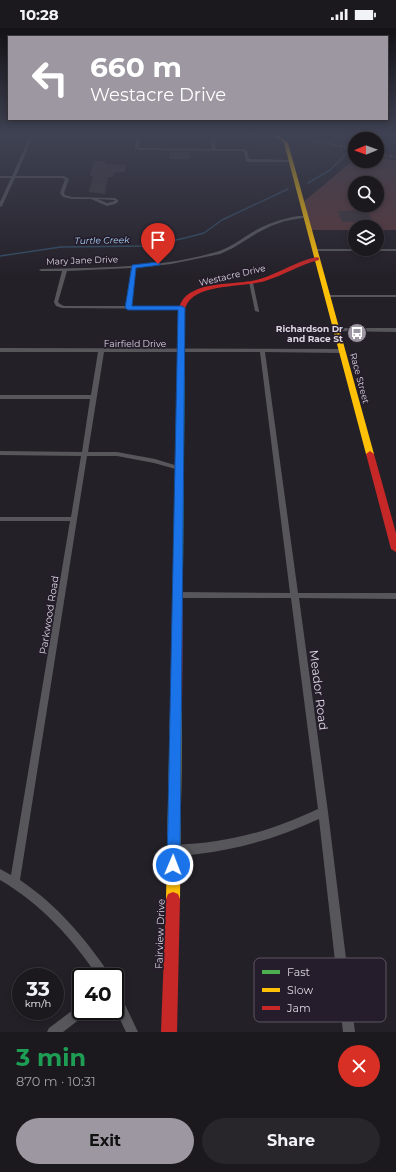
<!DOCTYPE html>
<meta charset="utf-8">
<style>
:root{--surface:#1b181e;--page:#28252b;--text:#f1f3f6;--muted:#a0a0a4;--line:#39373c;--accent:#9c97a0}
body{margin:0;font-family:Montserrat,sans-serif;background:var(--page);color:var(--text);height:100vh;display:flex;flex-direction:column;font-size:15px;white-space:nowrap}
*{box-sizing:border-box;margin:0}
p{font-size:13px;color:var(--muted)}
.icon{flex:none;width:22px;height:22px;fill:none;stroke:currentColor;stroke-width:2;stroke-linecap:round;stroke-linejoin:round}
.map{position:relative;height:1004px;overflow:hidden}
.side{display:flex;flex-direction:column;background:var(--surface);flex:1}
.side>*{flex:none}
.hud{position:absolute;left:8px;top:8px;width:380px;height:84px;border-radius:0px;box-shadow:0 2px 6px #0003,0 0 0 1px var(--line);background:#9c97a0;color:#fff;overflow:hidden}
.needle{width:26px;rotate:269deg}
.buttons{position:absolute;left:348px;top:104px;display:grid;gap:8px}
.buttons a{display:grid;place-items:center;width:36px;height:36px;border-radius:50%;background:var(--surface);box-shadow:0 2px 6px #0003,0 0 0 1px var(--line);font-size:20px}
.speed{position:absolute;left:12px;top:940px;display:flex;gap:8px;font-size:20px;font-weight:700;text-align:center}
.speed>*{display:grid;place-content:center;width:52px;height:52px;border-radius:50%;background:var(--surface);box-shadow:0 2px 6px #0003,0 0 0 1px var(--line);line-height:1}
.speed small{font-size:10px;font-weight:400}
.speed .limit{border:2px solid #111;border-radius:6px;background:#fff;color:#111}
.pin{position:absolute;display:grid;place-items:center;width:34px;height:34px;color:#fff;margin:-41px -17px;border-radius:50% 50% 50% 0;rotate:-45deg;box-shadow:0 0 4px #0007}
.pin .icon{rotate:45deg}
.me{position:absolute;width:44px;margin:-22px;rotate:1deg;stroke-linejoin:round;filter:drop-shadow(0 0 3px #0008)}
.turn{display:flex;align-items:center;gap:14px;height:84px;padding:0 16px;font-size:18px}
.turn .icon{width:52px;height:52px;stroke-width:2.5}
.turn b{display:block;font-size:28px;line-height:34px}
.round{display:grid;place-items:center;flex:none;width:42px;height:42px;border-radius:21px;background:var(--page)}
.overview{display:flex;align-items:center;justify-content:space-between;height:68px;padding:0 16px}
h1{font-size:24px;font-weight:700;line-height:30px;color:#1e9e55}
.cta{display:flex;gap:8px;margin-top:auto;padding:8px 16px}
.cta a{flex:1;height:46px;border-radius:24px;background:var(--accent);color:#111;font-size:16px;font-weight:700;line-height:46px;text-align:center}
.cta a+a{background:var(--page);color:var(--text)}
.status{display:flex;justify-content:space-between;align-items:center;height:28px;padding:0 20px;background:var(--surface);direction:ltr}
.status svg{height:11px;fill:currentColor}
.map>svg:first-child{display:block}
</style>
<div class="status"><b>10:28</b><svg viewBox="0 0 49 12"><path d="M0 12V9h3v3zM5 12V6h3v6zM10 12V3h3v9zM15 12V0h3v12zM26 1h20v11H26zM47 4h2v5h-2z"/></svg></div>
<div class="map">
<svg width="396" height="1004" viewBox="0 0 396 1004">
<rect width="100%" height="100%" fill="#242028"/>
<path fill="#5a383b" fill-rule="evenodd" d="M 377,129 L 396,133 L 396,202 L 377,202 L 377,199 L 355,199 L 355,202 L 310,202 L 302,175 L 355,131 L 355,133 L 377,133 ZM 355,155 L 377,155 L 377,177 L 355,177 Z"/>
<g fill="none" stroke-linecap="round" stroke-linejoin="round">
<g stroke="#324c63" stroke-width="1.5">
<path d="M 375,111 L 380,108"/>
<path d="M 308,155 L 330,142 L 346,126 L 355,120"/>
<path d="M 0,228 L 61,219 L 147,218 L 185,210 L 204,205 L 222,192 L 288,161"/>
</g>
</g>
<g fill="#3d353c">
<path d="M 170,124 L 190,124 L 190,131 L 169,131 Z"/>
<path d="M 94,133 L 106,133 L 105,136 L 126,137 L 125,144 L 114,145 L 113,149 L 108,149 L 105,166 L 89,164 L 93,148 L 90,148 Z"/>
<path d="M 367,182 L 373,194 L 342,194 L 338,183 Z"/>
</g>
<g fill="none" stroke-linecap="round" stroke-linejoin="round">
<g fill="#57575b" fill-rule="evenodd">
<path d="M 30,108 L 33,108 L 16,148 L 64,148 L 69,151 L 64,165 L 65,167 L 72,169 L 115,170 L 118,172 L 118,174 L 115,176 L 107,178 L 91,171 L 72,171 L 63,169 L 60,165 L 65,151 L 62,150 L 15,150 L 2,178 L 0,179 L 0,174 L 11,150 L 0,150 L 0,148 L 12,148 ZM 98,171 L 114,172 L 115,173 L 107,175 Z"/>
<path d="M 136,108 L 140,108 L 139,120 L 140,120 L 212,121 L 210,108 L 214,108 L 216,121 L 240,121 L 247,122 L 249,131 L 291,132 L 293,133 L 291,134 L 251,134 L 246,133 L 244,124 L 240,123 L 139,122 L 135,120 Z"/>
<path d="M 298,188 L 306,188 L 308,189 L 285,193 L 271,198 L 257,205 L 233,220 L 220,226 L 171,236 L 136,240 L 131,278 L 184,279 L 184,280 L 182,281 L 62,280 L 56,278 L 54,274 L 62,243 L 41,243 L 39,242 L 41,241 C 99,239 159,241 216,224 C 227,221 237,214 248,207 C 263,197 280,191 298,188 ZM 131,240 L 126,278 L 64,278 L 60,276 L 58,274 L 67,243 Z"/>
<rect x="313" y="221" width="83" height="2"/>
<path d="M 249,254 L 253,255 L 259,283 L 259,284 L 255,283 Z"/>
<path d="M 325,267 L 396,267 L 396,269 L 327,269 L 325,268 Z"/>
<path d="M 336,300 L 396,300 L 396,304 L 334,303 L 333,302 Z"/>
<path d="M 0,320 L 342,321 L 345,323 L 342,325 L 265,324 L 298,565 L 396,565 L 396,571 L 299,570 L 328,784 L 355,1004 L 343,1004 L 319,791 C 280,809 241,821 198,826 C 190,827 178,829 170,826 L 169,822 L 170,818 L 174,817 C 227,815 269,804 318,781 L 291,570 L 178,570 L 175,569 L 174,567 L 175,565 L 178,564 L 290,565 L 260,324 L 104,324 L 88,424 L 117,424 L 155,431 L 181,439 L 182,440 L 179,442 L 154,435 L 117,428 L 87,428 L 20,852 C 58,878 83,908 109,945 L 111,949 L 98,949 C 72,910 41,876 0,852 L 0,841 L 11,847 L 70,493 L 0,493 L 0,489 L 71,489 L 81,428 L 0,427 L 0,423 L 82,424 L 90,371 L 0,371 L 0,367 L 91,367 L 98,324 L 0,324 Z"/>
<path d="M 115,962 L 119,964 L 138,1004 L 126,1004 L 115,981 Z"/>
<path d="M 81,977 L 81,983 L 87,983 L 85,987 L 63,1004 L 47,1004 L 49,1000 L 77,979 Z"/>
</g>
<path fill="#4caf50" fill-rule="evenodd" d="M 182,301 L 185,303 L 183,541 L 181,543 L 175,543 L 173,541 L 179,303 Z"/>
<g fill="#ffc107" fill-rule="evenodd">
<path d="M 280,108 L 288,115 L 374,426 L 373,428 L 370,429 L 366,426 L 284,115 L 280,111 L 272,108 Z"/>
<path d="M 176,678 L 180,680 L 182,683 L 180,871 L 178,876 L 173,878 L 168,876 L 166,871 L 170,683 L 172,680 Z"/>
</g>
<g fill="#c62828" fill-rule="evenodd">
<path d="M 317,229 L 319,230 L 319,232 C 299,237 284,247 265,253 C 245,259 202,256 189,273 C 182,281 185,294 185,303 L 182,305 L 179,303 C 178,291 176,277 186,268 C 206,252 237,258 260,251 C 280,245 296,233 317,229 Z"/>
<path d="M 370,423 L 374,426 L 396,505 L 396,524 L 391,521 L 366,426 Z"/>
<path d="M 178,537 L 181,539 L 183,541 L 182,683 L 180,686 L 176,688 L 172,686 L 170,683 L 173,541 L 175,539 Z"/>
<path d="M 173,864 L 178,866 L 180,871 L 177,1004 L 161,1004 L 166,871 L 168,866 Z"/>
</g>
<g stroke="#5f5e62" stroke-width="1.5" stroke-dasharray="4 2" stroke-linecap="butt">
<path d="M 292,108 L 355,121"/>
<path d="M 377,126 L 396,129"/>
</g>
</g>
<linearGradient id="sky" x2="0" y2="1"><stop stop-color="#141216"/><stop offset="0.43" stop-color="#3f4253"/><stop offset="1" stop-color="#3f4253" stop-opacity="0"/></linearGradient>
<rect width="396" height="249" fill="url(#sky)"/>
<path fill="#1a73e8" stroke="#114b97" d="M 158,234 L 160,235 L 160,237 L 136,240 L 132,278 L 182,278 L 185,280 L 180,837 L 178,842 L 173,844 L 169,842 L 167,837 L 178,282 L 128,282 L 125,280 L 132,237 Z"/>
<defs>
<g id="bus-disc" transform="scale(1)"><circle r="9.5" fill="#9c97a0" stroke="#251d2b"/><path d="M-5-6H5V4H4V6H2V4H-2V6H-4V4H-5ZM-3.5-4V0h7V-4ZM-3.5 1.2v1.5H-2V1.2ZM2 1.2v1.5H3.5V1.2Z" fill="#fff"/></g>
</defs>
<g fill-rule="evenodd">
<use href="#bus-disc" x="357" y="305"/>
</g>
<g text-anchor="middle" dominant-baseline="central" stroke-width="3.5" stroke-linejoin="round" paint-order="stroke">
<g font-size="9" font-style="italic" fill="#a8d3f7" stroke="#251d2b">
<text transform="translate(102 212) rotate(-1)">Turtle Creek</text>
</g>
<g font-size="9" fill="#dcd7e0" stroke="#251d2b">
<text transform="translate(82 232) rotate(-2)">Mary Jane Drive</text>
<text transform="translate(232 247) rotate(-13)">Westacre Drive</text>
<text x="135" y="315">Fairfield Drive</text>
<text transform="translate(360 350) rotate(75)">Race Street</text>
</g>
<g font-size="9" font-weight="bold" fill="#dcd7e0" stroke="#251d2b" text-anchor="end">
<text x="343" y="300">Richardson Dr<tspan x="343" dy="10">and Race St</tspan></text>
</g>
<g font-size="10" fill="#dcd7e0" stroke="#251d2b">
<text transform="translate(49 587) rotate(-81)">Parkwood Road</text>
<text transform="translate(160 906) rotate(-88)">Fairview Drive</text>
</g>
<g font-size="12" fill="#dcd7e0" stroke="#251d2b">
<text transform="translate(319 662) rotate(83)">Meador Road</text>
</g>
</g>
<rect x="254" y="930" width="132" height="64" rx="6" fill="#251d2b" stroke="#5c5561" stroke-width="1"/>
<rect x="262" y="942" width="18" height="4" fill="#4caf50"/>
<rect x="262" y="960" width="18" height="4" fill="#ffc107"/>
<rect x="262" y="978" width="18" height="4" fill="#c62828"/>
<g font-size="11" fill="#dcd7e0">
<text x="287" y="948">Fast</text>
<text x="287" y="966">Slow</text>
<text x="287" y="984">Jam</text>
</g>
</svg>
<div class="buttons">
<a><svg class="needle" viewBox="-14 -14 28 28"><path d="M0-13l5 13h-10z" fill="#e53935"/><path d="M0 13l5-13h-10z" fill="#a0a0a4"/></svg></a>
<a><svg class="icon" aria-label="search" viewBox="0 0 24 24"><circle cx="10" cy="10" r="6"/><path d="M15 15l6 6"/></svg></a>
<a><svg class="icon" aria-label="layers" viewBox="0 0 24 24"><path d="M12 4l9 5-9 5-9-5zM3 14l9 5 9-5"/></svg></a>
</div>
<div class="speed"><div>33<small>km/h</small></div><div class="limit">40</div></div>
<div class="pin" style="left:158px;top:236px;background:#d93025"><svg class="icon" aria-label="arrive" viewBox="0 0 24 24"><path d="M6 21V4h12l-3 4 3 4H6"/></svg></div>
<svg class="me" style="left:173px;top:837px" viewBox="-20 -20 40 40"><circle r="17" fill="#1a73e8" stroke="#fff" stroke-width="3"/><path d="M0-11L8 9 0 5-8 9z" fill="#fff"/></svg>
<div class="hud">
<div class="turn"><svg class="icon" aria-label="left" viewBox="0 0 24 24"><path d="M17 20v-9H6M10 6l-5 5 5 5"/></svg><div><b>660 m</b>Westacre Drive</div></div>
</div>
</div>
<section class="side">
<div class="overview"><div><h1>3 min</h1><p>870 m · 10:31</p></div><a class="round" style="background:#d93025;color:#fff"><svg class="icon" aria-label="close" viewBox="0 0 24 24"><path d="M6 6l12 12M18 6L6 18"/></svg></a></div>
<div class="cta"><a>Exit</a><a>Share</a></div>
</section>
